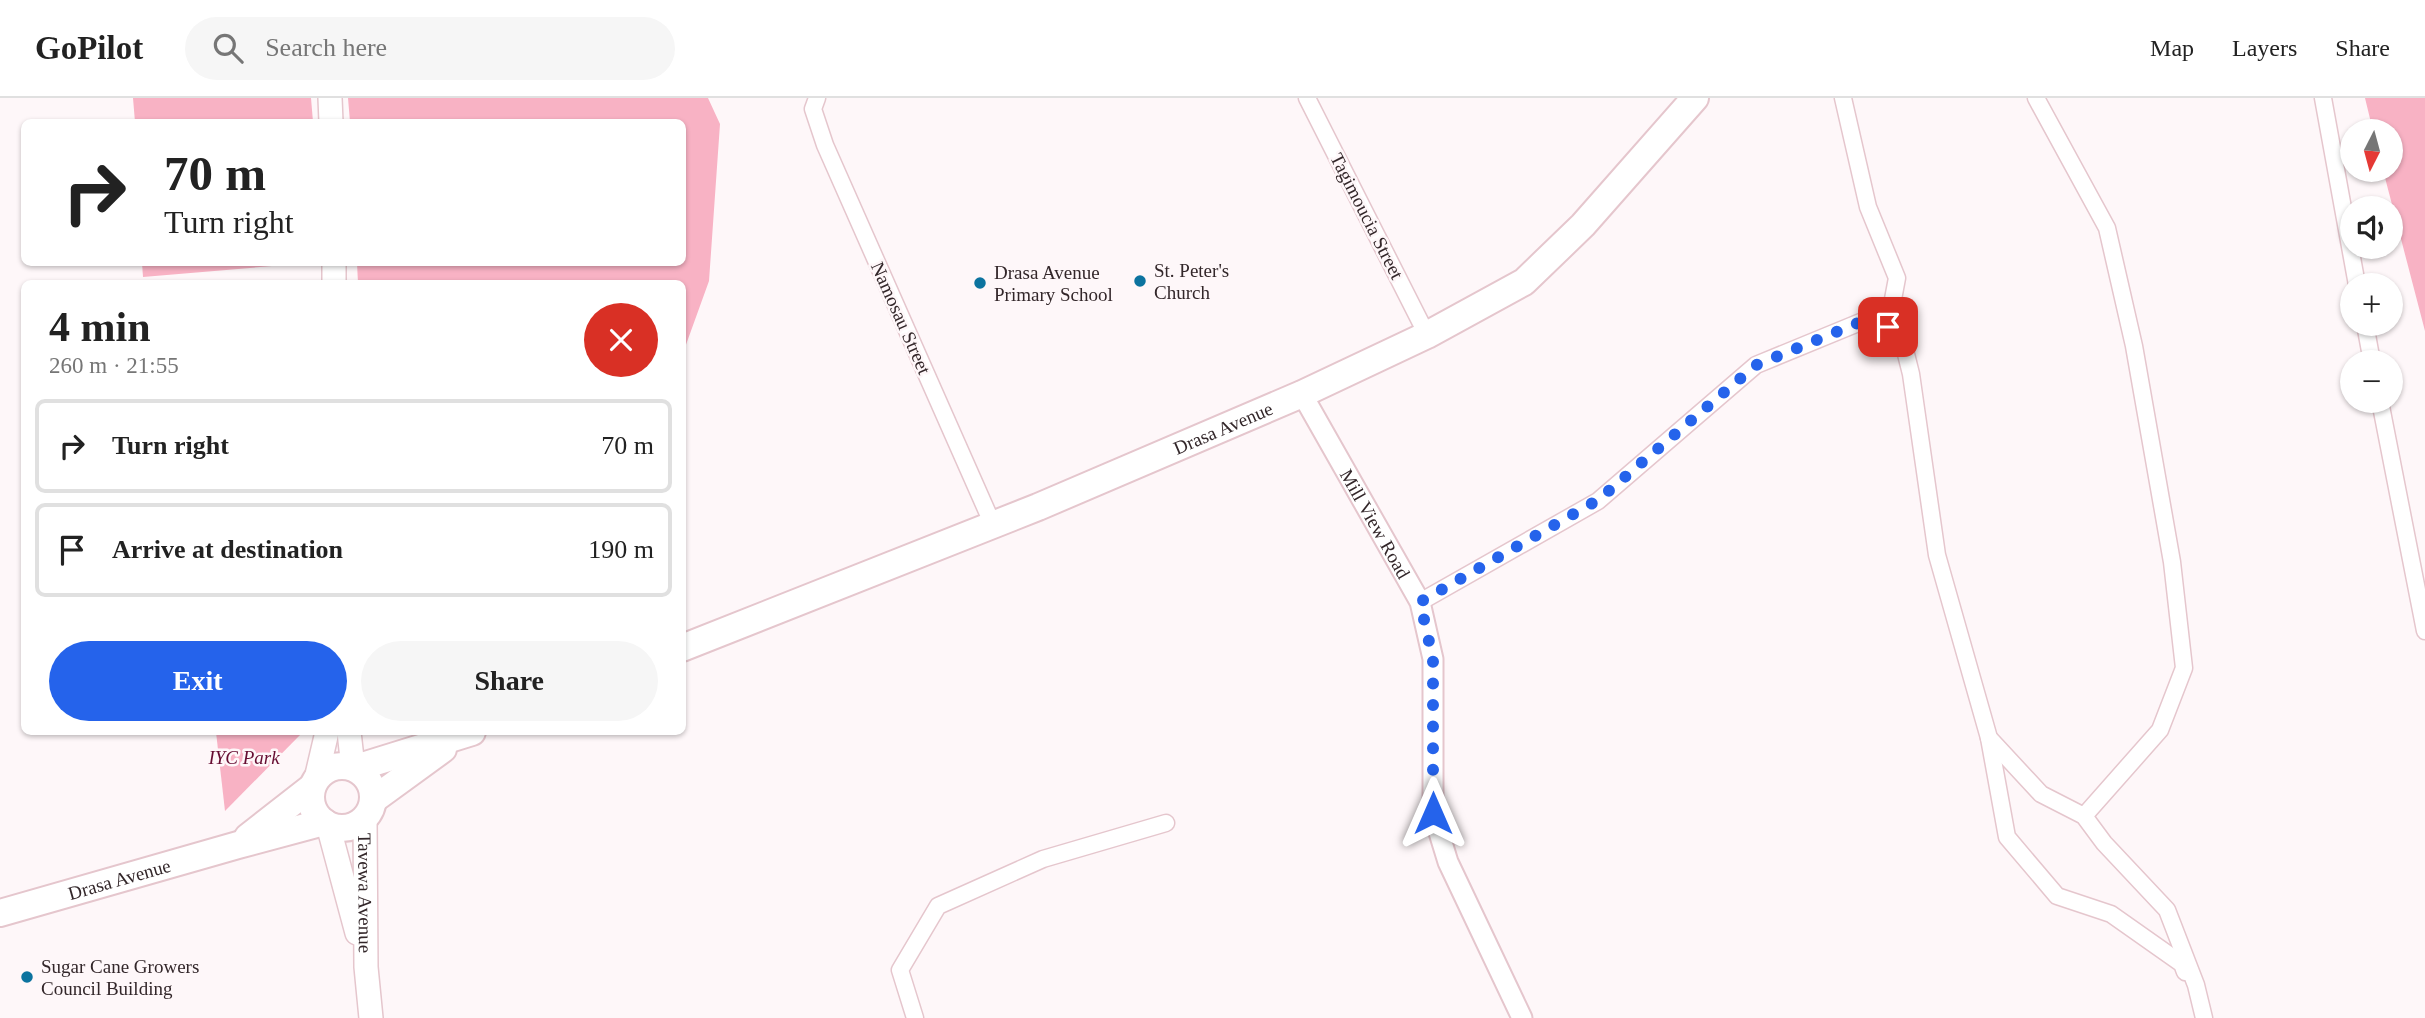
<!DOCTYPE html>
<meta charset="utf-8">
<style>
:root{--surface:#fff;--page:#f6f6f6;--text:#222;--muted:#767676;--line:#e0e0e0;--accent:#2563eb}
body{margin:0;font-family:"Times New Roman",serif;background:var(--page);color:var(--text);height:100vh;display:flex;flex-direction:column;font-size:26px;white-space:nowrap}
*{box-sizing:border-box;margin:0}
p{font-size:23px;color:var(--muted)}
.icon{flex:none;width:38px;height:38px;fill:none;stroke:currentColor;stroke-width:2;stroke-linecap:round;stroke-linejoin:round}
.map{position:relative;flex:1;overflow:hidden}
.side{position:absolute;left:21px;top:182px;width:665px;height:455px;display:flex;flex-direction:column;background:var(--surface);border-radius:10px;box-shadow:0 2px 5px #0004}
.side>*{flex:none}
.hud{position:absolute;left:21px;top:21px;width:665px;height:147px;border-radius:10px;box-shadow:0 2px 5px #0004;background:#fff;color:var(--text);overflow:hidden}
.needle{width:46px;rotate:186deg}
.fabs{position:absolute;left:2340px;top:21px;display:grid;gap:14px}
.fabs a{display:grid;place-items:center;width:63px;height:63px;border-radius:50%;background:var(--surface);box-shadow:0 2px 5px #0004;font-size:35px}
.pin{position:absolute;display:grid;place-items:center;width:60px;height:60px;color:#fff;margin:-30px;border-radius:14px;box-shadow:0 4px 10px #0006}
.me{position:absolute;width:77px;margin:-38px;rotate:0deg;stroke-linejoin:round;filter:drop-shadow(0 0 5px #0008)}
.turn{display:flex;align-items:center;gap:24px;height:147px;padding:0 28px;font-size:32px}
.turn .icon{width:91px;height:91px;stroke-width:2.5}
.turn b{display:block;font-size:49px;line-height:60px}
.round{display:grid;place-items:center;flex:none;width:74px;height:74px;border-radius:37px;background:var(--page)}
.head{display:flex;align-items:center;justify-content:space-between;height:119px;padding:0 28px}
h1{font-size:42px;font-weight:700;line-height:52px}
.primary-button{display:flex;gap:14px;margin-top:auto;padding:14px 28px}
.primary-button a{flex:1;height:80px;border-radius:42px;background:var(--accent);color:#fff;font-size:28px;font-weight:700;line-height:80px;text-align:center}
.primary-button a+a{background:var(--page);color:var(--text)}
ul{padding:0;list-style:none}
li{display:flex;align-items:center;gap:21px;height:94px;margin:0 14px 10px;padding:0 14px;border:4px solid var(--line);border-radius:10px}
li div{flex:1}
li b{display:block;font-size:26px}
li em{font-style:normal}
header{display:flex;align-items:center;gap:42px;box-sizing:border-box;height:98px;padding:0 35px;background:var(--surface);border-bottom:2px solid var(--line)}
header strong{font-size:33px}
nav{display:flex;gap:38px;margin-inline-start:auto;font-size:24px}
.search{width:490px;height:63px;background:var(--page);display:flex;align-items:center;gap:18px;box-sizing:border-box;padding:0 24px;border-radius:38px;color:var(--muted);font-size:26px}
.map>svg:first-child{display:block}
</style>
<header>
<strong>GoPilot</strong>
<div class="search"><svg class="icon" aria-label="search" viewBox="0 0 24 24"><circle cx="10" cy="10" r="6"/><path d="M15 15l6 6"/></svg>Search here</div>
<nav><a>Map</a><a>Layers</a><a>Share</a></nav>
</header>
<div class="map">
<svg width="2425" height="920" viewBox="0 0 2425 920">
<rect width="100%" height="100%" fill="#fef7f9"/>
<g fill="#f8b2c4">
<path d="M 133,0 L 311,0 L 313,24 L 135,24 Z"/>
<path d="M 348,0 L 708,0 L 720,26 L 709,183 L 683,255 L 682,186 L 358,185 L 357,165 L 682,164 L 682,24 L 350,24 Z"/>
<path d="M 2365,0 L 2425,0 L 2425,233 L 2383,72 L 2390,72 L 2390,33 L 2373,33 Z"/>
<path d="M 320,164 L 143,179 L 142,165 L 142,164 Z"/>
<path d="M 216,634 L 303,634 L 225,713 Z"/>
</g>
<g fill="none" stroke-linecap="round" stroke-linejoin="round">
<g stroke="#e5c6cd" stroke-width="19">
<g id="minor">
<path d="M 817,0 L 813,11 L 825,47 L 993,427"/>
<path d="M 1307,0 L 1427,237"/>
<path d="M 1843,0 L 1868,109 L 1897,180 L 1888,228"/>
<path d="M 2036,0 L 2107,130 L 2134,248 L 2172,464 L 2184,570 L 2160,632 L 2084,718"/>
<path d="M 2323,0 L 2357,187"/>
<path d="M 2365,226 L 2372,264"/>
<path d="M 2380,303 L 2425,533"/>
<path d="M 1420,504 L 1598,403 L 1756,267 L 1863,223 L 1900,232 L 1911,276 L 1937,457 L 1989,640 L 2041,696 L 2084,718 L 2104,745 L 2167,812 L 2196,887 L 2204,920"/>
<path d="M 1989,640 L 2007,739 L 2057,798 L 2111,816 L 2182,866 L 2185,874"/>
<path d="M 915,920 L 900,872 L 938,808 L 1043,761 L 1166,725"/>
</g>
</g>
<g stroke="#e5c6cd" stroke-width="23">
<g id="tertiary">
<path id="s1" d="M 1302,296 L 1420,504 L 1433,561 L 1433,715 L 1448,764 L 1522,920"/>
</g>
</g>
<g stroke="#e5c6cd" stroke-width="26">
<g id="secondary">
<path d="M 330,0 L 331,24"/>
<path d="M 334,164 L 334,186"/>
<path d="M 349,634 L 353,669"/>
<path d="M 316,681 L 327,634"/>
<path id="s2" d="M 365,721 L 366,869 L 371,920"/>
<path d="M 328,727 L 357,835"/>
</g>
</g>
<g stroke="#e5c6cd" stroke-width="30">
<g id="trunk">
<path id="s3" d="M 682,550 L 1038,409 L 1302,296 L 1427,237 L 1524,184 L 1583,127 L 1695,0"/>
<circle cx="342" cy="699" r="31"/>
<path d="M 356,670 L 472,634"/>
<path d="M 373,702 L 443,651"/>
<path d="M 248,739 L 312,689"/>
<path id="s4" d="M 0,815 L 238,747 L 324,724"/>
</g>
</g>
<use href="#minor" stroke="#fff" stroke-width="16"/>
<use href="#tertiary" stroke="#fff" stroke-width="19"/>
<use href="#secondary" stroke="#fff" stroke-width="23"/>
<use href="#trunk" stroke="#fff" stroke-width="26"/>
</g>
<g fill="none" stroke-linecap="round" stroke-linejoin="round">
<path stroke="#2563eb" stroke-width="12" stroke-dasharray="0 21.6" d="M 1433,715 L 1433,561 L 1420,504 L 1598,402 L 1756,267 L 1863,223 L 1888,229"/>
</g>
<g fill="#0c739f" stroke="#fef7f9" stroke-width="2.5">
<circle cx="1140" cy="183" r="7"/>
<circle cx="980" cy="185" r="7"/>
<circle cx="27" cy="879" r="7"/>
</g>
<g text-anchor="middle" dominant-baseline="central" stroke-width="5" stroke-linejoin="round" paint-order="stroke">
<g font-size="19" fill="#33272a" stroke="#fef7f9">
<text transform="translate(1367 118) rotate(63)">Tagimoucia Street</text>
<text transform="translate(901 220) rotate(66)">Namosau Street</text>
<text stroke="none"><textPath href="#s3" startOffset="584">Drasa Avenue</textPath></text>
<text stroke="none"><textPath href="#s1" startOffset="149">Mill View Road</textPath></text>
<text stroke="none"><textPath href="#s4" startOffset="124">Drasa Avenue</textPath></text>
<text stroke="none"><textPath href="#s2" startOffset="74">Tavewa Avenue</textPath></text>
</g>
<g font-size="19" fill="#33272a" stroke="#fef7f9" text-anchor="start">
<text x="1154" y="172">St. Peter's<tspan x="1154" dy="22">Church</tspan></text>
<text x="994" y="174">Drasa Avenue<tspan x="994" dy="22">Primary School</tspan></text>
<text x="41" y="868">Sugar Cane Growers<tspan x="41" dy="22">Council Building</tspan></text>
</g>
<g font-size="19" font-style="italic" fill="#660d32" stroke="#fef7f9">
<text x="244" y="659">IYC Park</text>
</g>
</g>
</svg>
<div class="fabs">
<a><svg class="needle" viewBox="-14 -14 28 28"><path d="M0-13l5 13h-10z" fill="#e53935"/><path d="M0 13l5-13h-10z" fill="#767676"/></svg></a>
<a><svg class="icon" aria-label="sound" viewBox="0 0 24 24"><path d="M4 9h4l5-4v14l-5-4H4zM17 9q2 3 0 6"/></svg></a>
<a>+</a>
<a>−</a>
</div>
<div class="pin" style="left:1888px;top:229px;background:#d93025"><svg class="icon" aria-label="arrive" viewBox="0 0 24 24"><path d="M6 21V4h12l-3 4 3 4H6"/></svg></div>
<svg class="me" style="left:1433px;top:715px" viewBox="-20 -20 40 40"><path d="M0-17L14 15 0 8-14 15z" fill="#2563eb" stroke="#fff" stroke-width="4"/></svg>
<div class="hud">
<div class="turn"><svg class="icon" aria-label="right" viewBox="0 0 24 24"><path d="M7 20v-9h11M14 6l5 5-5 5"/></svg><div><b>70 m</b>Turn right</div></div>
</div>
<section class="side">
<div class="head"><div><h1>4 min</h1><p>260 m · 21:55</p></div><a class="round" style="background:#d93025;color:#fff"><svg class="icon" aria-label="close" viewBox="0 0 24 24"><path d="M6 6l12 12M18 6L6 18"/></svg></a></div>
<ul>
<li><svg class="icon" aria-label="right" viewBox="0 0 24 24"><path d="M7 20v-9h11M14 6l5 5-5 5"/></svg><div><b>Turn right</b></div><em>70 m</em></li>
<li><svg class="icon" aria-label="arrive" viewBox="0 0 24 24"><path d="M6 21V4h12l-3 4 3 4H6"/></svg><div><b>Arrive at destination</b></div><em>190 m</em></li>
</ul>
<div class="primary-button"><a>Exit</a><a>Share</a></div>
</section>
</div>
